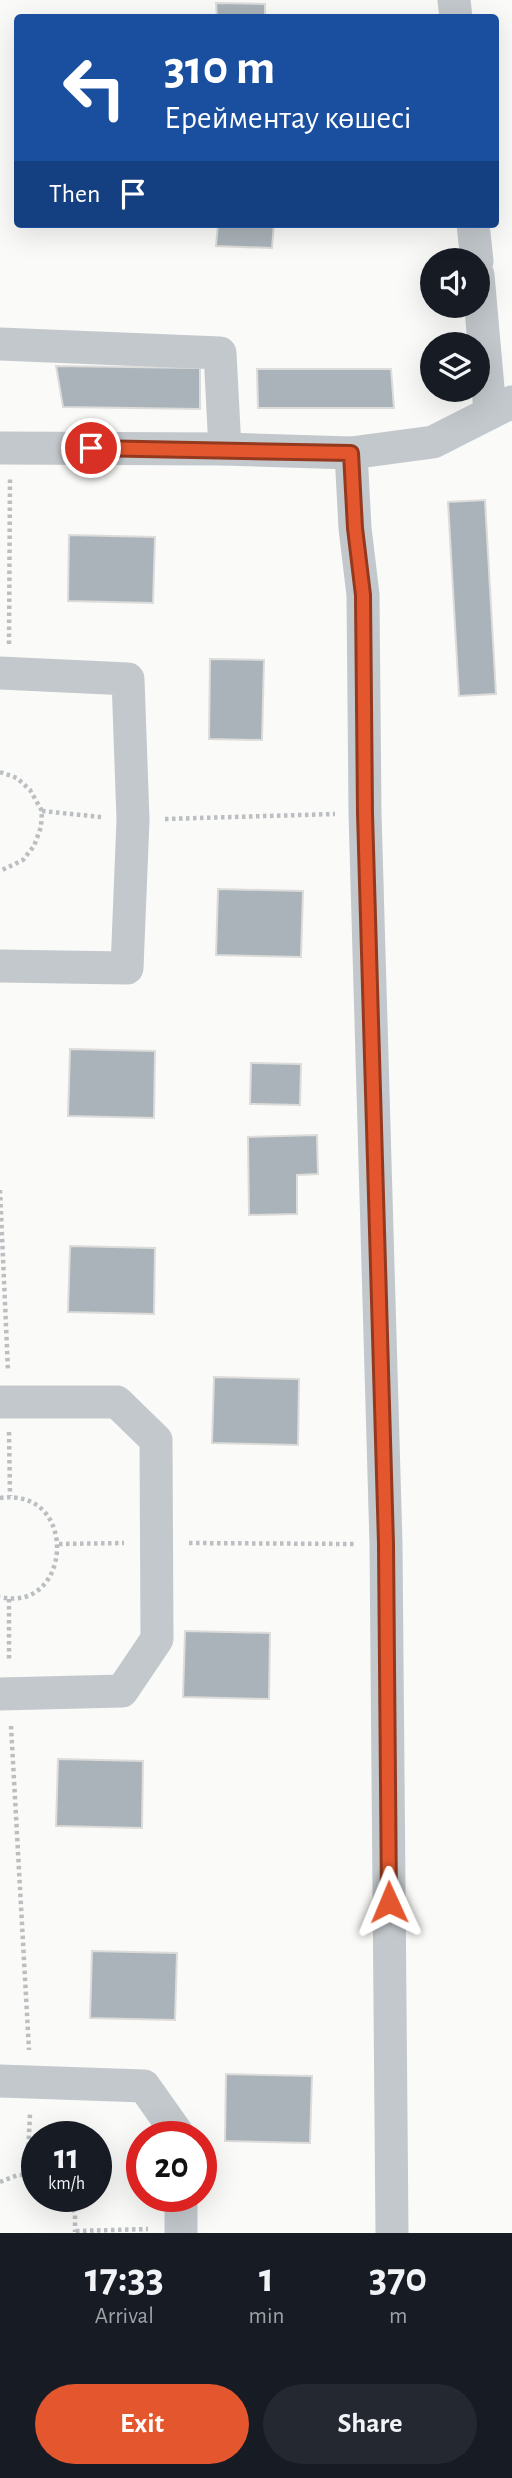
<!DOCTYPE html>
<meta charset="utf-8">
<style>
:root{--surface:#171b24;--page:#242831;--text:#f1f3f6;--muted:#9ea1a6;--accent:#e4572e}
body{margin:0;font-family:"Alegreya Sans",sans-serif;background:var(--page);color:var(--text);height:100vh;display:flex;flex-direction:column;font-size:26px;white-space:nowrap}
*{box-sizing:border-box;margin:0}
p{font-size:23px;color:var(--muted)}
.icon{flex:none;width:38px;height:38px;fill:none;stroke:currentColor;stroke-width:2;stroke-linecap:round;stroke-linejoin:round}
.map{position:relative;height:2233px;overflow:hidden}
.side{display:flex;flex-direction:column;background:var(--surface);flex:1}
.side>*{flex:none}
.guide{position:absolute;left:14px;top:14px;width:485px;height:214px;border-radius:7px;box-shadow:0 7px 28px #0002;background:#1a4fa0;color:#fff;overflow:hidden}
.buttons{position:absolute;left:420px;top:248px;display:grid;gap:14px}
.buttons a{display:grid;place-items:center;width:70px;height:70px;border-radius:50%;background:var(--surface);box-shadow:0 7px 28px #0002;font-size:35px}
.speed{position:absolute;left:21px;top:2121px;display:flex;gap:14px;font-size:35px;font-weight:700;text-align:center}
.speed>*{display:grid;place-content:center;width:91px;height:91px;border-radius:50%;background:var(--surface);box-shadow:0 7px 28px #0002;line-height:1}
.speed small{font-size:18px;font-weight:400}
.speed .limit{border:10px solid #d22;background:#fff;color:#111}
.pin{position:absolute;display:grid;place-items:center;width:60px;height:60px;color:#fff;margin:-30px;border:4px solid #fff;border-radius:50%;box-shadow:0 2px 7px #0007}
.me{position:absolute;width:77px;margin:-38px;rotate:359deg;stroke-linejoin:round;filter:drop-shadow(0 0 5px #0008)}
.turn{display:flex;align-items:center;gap:24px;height:147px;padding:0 35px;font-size:32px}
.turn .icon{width:91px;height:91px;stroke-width:2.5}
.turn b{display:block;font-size:49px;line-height:60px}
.then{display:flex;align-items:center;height:66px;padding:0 35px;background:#0003;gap:14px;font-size:26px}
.eta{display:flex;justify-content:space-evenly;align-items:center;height:119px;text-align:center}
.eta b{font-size:42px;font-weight:700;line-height:49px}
.action{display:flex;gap:14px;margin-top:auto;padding:14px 35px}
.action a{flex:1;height:80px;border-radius:42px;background:var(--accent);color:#fff;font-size:28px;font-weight:700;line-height:80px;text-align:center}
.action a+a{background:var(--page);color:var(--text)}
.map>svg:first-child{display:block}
</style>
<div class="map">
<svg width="512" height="2233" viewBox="0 0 512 2233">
<rect width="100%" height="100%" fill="#fafaf8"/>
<g fill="#aab3b9" stroke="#dcdcda" stroke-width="2">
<path d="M 216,3 L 265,4 L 265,18 L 217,18 Z"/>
<path d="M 218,224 L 274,224 L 272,248 L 216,246 Z"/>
<path d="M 56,366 L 200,368 L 200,409 L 63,407 Z"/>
<path d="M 257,369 L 391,369 L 394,408 L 258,408 Z"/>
<path d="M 485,500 L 496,694 L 459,696 L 448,502 Z"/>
<path d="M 69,535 L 155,537 L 153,603 L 68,601 Z"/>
<path d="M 210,659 L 264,660 L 262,740 L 209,739 Z"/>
<path d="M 218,889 L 303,891 L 301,957 L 216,955 Z"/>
<path d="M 70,1049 L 155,1051 L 154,1118 L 68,1116 Z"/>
<path d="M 251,1063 L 301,1064 L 300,1105 L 250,1104 Z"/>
<path d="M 317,1135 L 318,1174 L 297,1175 L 297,1214 L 249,1215 L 248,1137 Z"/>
<path d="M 70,1246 L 155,1248 L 154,1314 L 68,1312 Z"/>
<path d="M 214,1377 L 299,1379 L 298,1445 L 212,1443 Z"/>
<path d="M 185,1631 L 270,1633 L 269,1699 L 183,1697 Z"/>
<path d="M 58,1759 L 143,1761 L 142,1828 L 56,1826 Z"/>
<path d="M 92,1951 L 177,1953 L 175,2020 L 90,2018 Z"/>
<path d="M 226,2074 L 312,2076 L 310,2143 L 225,2141 Z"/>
</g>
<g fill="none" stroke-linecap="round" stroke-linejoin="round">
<g stroke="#bbbfc2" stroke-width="4.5" stroke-dasharray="3.5 3.5" stroke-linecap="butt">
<path d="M 9,644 L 10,478"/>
<path d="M 0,772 L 17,778 L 30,790 L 42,811 L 41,827 L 34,846 L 23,860 L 0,871"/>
<path d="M 42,811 L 101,817"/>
<path d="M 165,819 L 335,814"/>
<path d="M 0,1190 L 8,1371"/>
<path d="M 9,1432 L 10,1496"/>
<path d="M 0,1498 C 80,1487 72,1614 0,1597"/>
<path d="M 189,1543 L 355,1544"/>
<path d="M 59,1544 L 124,1543"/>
<path d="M 9,1599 L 9,1662"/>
<path d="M 11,1726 L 29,2050"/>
<path d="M 27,2174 L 30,2114"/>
<path d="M 0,2182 L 18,2175 L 37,2175"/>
<path d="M 68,2196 L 75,2213 L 75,2232"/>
<path d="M 76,2231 L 148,2229"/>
</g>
<g stroke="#c3c8cc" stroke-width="33">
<path d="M 454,0 L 456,18"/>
<path d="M 473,224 L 477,261"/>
<path d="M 478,275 L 490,411"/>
<path d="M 0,344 L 220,353 L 225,449"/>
<path d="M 0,448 L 225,449 L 351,453 L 433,442 L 512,402"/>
<path d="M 351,453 L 355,528 L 363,595 L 365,813 L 386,1544 L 392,2233"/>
<path d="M 0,673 L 128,679 L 133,820 L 127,968 L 0,966"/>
<path d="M 0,1402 L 117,1402 L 156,1440 L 157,1639 L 122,1691 L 0,1694"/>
<path d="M 0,2081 L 144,2086 L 180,2137"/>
<path d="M 181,2196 L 181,2233"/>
</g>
</g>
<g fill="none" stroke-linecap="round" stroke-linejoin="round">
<g stroke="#94391e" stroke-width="18">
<path id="route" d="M 91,448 L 351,453 L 355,528 L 363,595 L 365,813 L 386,1544 L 389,1902"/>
</g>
<use href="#route" stroke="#e4572e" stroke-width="12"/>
</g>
</svg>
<div class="buttons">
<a><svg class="icon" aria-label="sound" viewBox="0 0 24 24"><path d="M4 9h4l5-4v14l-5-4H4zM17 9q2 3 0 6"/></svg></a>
<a><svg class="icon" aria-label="layers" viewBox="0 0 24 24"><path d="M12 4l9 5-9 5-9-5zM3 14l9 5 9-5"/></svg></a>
</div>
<div class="speed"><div>11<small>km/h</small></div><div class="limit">20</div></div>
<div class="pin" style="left:91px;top:448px;background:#d93025"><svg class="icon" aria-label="arrive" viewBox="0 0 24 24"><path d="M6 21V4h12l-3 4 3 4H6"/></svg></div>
<svg class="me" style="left:389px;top:1902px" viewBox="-20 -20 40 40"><path d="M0-17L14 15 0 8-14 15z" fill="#e4572e" stroke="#fff" stroke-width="4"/></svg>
<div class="guide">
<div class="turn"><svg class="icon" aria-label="left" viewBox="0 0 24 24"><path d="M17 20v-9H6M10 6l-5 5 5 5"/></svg><div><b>310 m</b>Ерейментау көшесі</div></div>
<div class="then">Then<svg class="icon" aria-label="arrive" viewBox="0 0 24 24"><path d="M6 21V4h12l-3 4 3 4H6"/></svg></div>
</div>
</div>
<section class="side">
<div class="eta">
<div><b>17:33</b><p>Arrival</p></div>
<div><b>1</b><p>min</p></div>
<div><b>370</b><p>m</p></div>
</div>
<div class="action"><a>Exit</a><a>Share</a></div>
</section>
